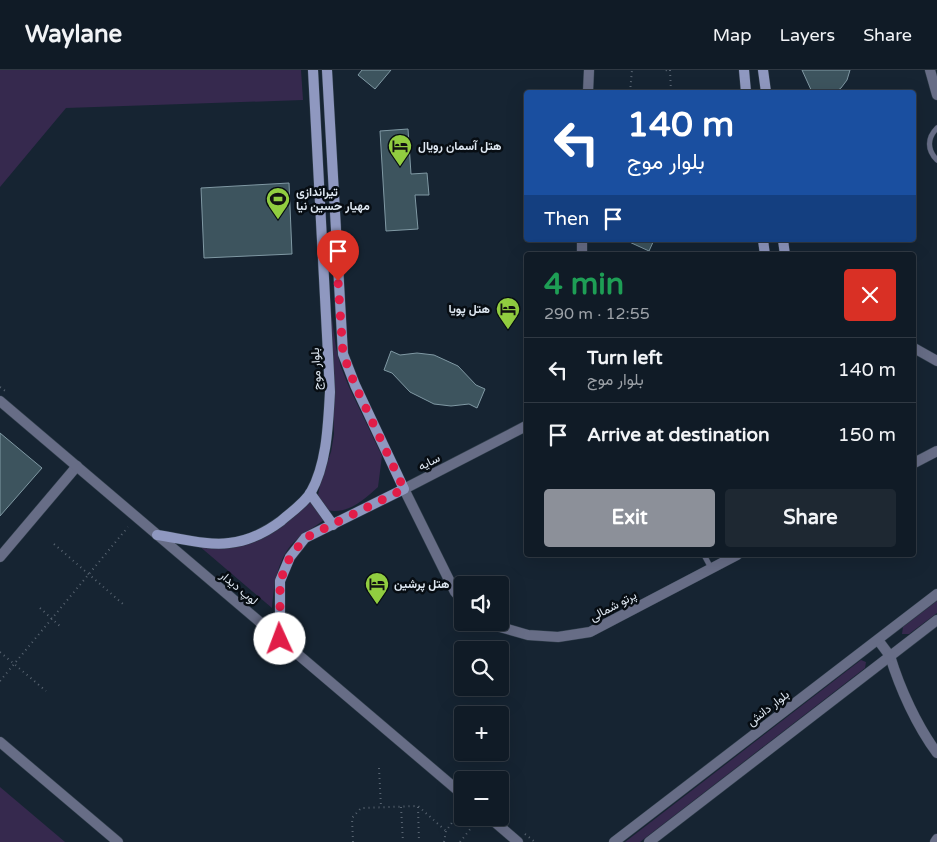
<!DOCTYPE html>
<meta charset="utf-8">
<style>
:root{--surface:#101b26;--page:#1e2832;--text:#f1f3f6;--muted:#9ca1a7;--line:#303943;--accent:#8c9099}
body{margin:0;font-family:"Varela Round",Vazirmatn,sans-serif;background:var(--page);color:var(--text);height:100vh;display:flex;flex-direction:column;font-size:19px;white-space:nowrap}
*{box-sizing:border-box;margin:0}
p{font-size:16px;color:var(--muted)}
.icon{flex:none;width:28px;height:28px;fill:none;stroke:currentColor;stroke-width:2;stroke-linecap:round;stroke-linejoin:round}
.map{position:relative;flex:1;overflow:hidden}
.panel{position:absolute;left:524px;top:182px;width:392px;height:305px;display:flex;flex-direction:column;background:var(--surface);border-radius:5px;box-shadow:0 5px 20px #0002,0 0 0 1px var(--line)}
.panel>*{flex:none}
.banner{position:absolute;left:524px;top:20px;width:392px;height:152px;border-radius:5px;box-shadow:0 5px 20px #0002,0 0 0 1px var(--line);background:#1a4fa0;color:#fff;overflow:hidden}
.tools{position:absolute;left:454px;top:506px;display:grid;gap:10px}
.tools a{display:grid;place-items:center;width:55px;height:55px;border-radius:5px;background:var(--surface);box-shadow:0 5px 20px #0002,0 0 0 1px var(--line);font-size:25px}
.pin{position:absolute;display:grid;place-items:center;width:42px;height:42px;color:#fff;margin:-51px -21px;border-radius:50% 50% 50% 0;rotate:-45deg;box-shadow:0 0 5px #0007}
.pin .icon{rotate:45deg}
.me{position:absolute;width:55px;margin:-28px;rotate:358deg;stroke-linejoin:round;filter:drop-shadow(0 0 4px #0008)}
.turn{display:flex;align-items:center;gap:18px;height:105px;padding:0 20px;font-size:22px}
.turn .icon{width:65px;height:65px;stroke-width:2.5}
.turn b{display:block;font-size:35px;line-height:42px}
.then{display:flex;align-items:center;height:48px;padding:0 20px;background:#0003;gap:10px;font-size:19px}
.round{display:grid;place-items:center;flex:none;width:52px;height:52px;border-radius:5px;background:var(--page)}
.summary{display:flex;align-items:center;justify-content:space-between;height:85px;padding:0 20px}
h1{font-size:30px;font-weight:700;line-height:38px;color:#1e9e55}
.button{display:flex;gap:10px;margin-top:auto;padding:10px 20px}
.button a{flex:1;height:58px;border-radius:5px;background:var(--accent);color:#fff;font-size:20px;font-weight:700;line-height:58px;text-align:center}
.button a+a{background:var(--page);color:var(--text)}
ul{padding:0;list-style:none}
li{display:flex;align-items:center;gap:15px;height:65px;padding:0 20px;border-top:1px solid var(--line)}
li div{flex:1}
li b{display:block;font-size:19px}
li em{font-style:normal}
header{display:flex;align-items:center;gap:30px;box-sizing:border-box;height:70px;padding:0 25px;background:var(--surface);border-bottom:1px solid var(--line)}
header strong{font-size:24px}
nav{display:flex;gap:28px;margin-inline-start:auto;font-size:18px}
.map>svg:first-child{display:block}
</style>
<header>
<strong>Waylane</strong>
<nav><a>Map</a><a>Layers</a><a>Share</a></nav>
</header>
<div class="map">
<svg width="937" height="772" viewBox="0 0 937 772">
<rect width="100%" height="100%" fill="#162432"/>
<g fill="#36294e">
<path d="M 0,0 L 301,0 L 303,30 L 66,38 L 0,117 Z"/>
<path d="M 329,227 L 336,278 L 341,297 L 349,317 L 382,386 L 378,417 C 364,430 347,445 327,440 L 318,425 L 321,410 L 331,382 L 334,364 Z"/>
<path d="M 309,428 L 325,449 C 315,457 303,463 294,472 C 277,489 274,516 272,538 L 198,475 L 235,476 Z"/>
<path d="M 937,531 L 937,543 L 909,564 L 902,564 L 903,557 Z"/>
<path d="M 861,590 L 866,592 L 865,598 L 640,772 L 625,772 Z"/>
<path d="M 0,717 L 65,772 L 0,772 Z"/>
</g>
<g fill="#3d545e" stroke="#8099a4">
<path d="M 362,0 L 391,0 L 375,19 L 358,5 Z"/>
<path d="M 802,0 L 850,0 L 847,10 L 841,18 L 835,22 L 812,22 Z"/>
<path d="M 408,59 L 411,104 L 427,103 L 429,125 L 415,125 L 418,159 L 386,161 L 380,61 Z"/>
<path d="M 289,113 L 292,184 L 204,188 L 201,118 Z"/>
<path d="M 625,170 L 654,170 L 649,181 Z"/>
<path d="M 391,281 L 400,285 L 417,283 L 434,285 L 458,296 L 476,315 L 485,319 L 477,338 L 469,334 L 451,336 L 434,334 L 410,322 L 392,303 L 384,300 Z"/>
<path d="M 0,363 L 42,398 L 0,446 Z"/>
</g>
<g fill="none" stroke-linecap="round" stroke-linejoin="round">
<g stroke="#32404d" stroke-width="6">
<g id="service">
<path d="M 937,58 C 927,68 927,80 937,90"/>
<path d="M 704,485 L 711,498"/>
</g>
</g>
<g stroke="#32404d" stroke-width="11">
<g id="minor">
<path d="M 930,0 L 937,25"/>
<path d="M 914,278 L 937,291"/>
<path d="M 914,393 L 937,381"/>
<path d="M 404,419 L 455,522 L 462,530"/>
<path d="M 0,487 L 77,396"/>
<path d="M 492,552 L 500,557 L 528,565 L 558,567 L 590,562 L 737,485"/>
<path d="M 890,586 C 900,619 917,656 937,683"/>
<path d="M 935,772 L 937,769"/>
</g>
</g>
<g stroke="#32404d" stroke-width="11">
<g id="tertiary">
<path d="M 588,22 L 589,0"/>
<path d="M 582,185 L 582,170"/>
<path d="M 0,331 L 462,724"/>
<path d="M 404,419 L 526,356"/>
<path d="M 878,570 L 890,586"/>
<path d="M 0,672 L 118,772"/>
<path d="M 490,748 L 518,772"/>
<path d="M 614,772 L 937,524"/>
<path d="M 649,772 L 937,550"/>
</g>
</g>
<g stroke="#32404d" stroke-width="11">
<g id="secondary">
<path d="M 744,0 L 746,22"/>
<path d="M 763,0 L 766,22"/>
<path d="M 763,170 L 765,185"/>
<path d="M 783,170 L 785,185"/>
<path d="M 310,423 L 333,455"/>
<path d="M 157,465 C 179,468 208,476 229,473 C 249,471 265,463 281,451 C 290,443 305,433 311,422 C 327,393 328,355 330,322 L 313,0"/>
<path d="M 280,569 L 280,511 L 290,487 L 305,468 L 404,419 L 355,315 L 343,284 L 327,0"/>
</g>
</g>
<g stroke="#586471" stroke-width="2" stroke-dasharray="1 4" stroke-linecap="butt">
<path d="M 666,0 L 670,3"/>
<path d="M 670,0 L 671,22"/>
<path d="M 630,22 L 632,0"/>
<path d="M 0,317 L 8,323"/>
<path d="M 54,474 L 123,534"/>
<path d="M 40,538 L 62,558"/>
<path d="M 0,582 L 46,621"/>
<path d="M 0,611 L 128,457"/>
<path d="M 379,698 L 381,737"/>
<path d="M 401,737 L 403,772"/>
<path d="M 418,737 L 419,772"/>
<path d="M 525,764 L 535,772"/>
<path d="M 353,772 L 352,748 L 361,738 L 418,736 L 446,761"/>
<path d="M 444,772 L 446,761 L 461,740"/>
<path d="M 460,772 L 475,753"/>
</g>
<use href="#service" stroke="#676d86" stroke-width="5"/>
<use href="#minor" stroke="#676d86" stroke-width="10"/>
<use href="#tertiary" stroke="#676d86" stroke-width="10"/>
<use href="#secondary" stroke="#8f98c0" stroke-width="10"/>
</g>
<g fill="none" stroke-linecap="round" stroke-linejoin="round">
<path stroke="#e11d48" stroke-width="9" stroke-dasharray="0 16.2" d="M 280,569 L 280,511 L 290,487 L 305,468 L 404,419 L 355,315 L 343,284 L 338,211"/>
</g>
<defs>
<g id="hotel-pin" transform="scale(1.25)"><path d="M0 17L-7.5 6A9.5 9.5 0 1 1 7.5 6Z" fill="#91cd40" stroke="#070d13"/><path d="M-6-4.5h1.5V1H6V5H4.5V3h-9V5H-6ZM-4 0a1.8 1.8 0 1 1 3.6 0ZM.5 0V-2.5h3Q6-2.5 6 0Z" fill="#111"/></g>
<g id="stadium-pin" transform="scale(1.25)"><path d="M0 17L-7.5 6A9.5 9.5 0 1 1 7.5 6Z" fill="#91cd40" stroke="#070d13"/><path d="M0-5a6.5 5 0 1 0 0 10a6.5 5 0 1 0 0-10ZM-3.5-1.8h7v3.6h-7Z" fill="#111"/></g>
</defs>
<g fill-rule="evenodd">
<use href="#hotel-pin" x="400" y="76"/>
<use href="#stadium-pin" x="278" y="129"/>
<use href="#hotel-pin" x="508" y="239"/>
<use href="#hotel-pin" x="377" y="514"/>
</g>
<g text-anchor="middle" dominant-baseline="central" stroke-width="5" stroke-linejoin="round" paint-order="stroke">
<g font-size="12" font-weight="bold" fill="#e0e9f3" stroke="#070d13" text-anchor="start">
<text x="418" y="76">هتل آسمان رویال</text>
<text x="296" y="122">تیراندازی<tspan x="296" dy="14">مهیار حسین نیا</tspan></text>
<text x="490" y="239" text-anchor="end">هتل پویا</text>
<text x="394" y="514">هتل پرشین</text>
</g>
<g font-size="12" fill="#e0e9f3" stroke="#070d13">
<text transform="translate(316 299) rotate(-93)">بلوار موج</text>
<text transform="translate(429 392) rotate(-27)">سایه</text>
<text transform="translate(239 518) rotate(40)">لوپ دیدار</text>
<text transform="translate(613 536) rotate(-28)">پرتو شمالی</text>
<text transform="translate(768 638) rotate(-38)">بلوار دانش</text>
</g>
</g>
</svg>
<div class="tools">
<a><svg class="icon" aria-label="sound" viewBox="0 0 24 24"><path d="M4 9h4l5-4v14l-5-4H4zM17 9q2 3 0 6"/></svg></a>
<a><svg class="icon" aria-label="search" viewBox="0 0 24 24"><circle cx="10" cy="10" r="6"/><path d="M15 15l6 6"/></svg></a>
<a>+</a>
<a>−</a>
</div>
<div class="pin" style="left:338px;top:211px;background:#d93025"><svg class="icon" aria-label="arrive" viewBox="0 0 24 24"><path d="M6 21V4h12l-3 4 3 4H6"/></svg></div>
<svg class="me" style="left:280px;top:569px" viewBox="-20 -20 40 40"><circle r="19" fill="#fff"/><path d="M0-13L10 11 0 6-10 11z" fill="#e11d48"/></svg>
<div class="banner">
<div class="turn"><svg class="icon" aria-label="left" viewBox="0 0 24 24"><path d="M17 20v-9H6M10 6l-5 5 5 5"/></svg><div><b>140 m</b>بلوار موج</div></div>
<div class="then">Then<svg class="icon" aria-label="arrive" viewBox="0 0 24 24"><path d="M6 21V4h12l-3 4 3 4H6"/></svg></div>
</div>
<section class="panel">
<div class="summary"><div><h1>4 min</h1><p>290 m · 12:55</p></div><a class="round" style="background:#d93025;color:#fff"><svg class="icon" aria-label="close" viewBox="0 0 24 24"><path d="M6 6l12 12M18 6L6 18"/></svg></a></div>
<ul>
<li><svg class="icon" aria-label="left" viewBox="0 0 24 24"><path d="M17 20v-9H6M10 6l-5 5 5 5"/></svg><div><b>Turn left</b><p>بلوار موج</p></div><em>140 m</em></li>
<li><svg class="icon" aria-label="arrive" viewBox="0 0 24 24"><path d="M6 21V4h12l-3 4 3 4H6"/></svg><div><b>Arrive at destination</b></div><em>150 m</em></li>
</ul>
<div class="button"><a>Exit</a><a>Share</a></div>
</section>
</div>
